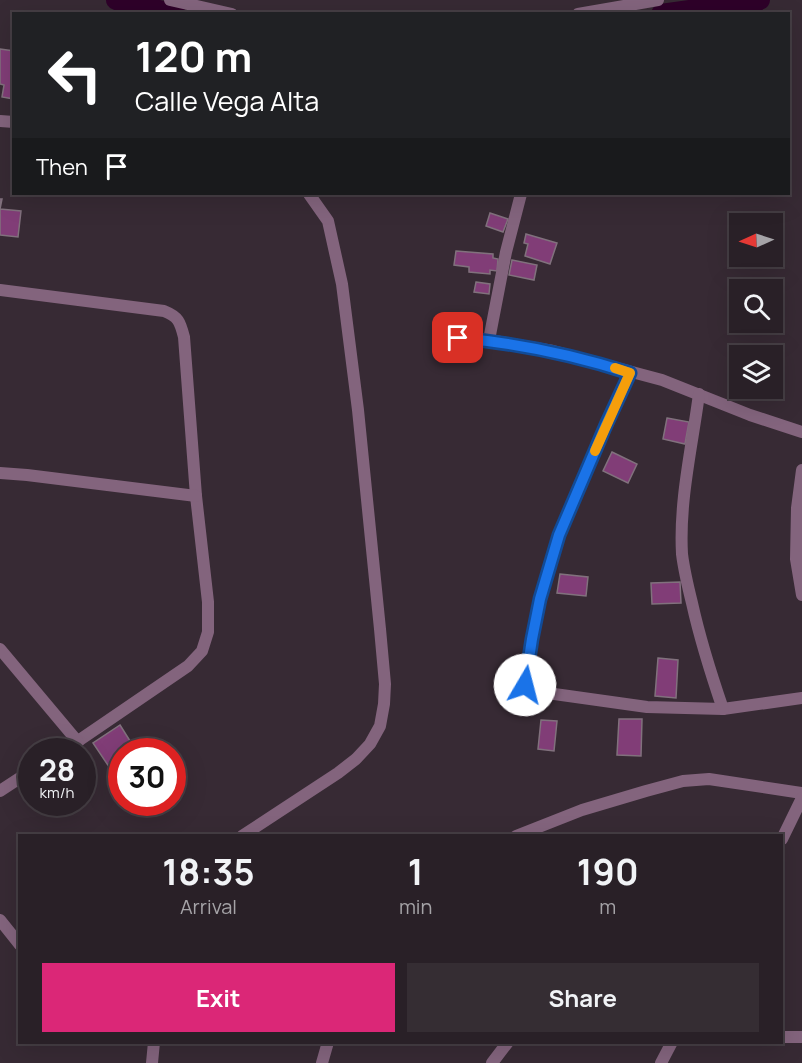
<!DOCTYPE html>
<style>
:root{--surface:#292027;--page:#352d33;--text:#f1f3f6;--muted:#a5a3a7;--line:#453e44;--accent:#db2777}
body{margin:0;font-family:Manrope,sans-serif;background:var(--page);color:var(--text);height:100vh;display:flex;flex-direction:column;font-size:22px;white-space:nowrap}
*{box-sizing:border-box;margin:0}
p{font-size:20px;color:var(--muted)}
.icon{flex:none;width:33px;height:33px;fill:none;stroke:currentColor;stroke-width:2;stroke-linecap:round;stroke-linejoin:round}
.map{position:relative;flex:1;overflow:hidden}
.side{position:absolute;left:18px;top:834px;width:765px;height:210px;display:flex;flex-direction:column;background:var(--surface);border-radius:0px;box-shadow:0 6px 24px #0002,0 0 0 2px var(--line)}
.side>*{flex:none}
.hud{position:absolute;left:12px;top:12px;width:778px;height:183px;border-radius:0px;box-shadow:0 6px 24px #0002,0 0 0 2px var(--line);background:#202124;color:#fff;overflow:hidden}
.needle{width:39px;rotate:267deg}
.tools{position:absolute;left:729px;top:213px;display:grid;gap:12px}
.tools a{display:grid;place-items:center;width:54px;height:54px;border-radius:0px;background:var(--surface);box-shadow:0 6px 24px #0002,0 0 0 2px var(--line);font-size:30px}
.speed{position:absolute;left:18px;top:738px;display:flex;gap:12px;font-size:30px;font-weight:700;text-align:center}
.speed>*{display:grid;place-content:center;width:78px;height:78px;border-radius:50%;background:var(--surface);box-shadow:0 6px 24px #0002,0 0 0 2px var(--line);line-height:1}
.speed small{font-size:15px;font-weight:400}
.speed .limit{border:9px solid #d22;background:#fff;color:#111}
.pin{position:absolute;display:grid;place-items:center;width:51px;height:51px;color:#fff;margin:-26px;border-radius:12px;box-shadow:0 3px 9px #0006}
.me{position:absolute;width:66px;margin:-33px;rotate:8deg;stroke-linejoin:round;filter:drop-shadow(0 0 4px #0008)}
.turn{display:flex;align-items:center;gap:21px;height:126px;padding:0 24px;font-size:27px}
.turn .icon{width:78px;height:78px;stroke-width:2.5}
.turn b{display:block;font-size:42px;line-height:51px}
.then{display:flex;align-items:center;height:57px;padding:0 24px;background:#0003;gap:12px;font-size:22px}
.eta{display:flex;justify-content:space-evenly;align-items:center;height:102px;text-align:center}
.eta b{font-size:36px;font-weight:700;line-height:42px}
.button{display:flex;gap:12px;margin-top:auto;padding:12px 24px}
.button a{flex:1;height:69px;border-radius:0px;background:var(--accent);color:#fff;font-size:24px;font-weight:700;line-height:69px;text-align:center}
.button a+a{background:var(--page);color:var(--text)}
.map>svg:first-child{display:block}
</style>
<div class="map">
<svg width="802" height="1063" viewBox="0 0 802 1063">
<rect width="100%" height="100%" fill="#372a34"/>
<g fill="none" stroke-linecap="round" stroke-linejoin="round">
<g stroke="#2e0029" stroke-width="20">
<path d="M 116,0 L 176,14"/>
<path d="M 661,14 L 760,0"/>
</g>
</g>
<g fill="#813d77" stroke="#81717d" stroke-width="1.5">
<path d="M 0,49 L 14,51 L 14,99 L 2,97 L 4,85 L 0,84 Z"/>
<path d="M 0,199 L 2,199 L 0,209 L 21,211 L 18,237 L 0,235 Z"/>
<path d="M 490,213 L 508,219 L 503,232 L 486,226 Z"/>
<path d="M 526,234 L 557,243 L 550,264 L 525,256 L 528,244 L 524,243 Z"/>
<path d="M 456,251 L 493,254 L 493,258 L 498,259 L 497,271 L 490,270 L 490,274 L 469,272 L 469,267 L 454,265 Z"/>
<path d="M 512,260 L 537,265 L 534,280 L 509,275 Z"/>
<path d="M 476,282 L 490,284 L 489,294 L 474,292 Z"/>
<path d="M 667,418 L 689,422 L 685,444 L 663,439 Z"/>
<path d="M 612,452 L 637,464 L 628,483 L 603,471 Z"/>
<path d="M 560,574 L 588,577 L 586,596 L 557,593 Z"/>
<path d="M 680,582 L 681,603 L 652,604 L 651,583 Z"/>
<path d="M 658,658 L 678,660 L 676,698 L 655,696 Z"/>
<path d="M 619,719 L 642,719 L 641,756 L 617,755 Z"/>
<path d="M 541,720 L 557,721 L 554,751 L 538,749 Z"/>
<path d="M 120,725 L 137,752 L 122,752 L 122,786 L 93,743 Z"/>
</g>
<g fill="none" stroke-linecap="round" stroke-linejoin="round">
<g stroke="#83647d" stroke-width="12">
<path d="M 170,0 L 232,14"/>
<path d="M 578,14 L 658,0"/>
<path d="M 0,121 L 14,122"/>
<path d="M 0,290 L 164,311 C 179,317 180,322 184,337 L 196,496 L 208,602 L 208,632 L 202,651 L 188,666 L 62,752"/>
<path d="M 458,337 L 489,340 L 553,351 L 662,380 L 750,415 L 802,432"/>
<path d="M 489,340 L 506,252 L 521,194"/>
<path d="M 630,373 L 606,425 L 559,535 L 540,599 L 532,639 L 525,685 L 533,691 L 647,707 L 723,709 L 802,698"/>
<path d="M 699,394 C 692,447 679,501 682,554 C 684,570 688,587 692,603 C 700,639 711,674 723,709"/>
<path d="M 802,470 L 797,508 L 796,559 L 802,595"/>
<path d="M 0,473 L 27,475 L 196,496"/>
<path d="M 0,649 L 78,742"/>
<path d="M 0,791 L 32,770"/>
<path d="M 242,836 L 338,773 L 356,759 L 370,744 L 380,726 L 384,704 L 385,684 L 380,629 L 358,410 L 342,284 L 328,221 L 309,194"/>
<path d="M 516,836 L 582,810 L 646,791 L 683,781 L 709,779 L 802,793"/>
<path d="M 782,839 L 802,798"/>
<path d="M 0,920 L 20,945"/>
<path d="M 782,1037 L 802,1037"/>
<path d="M 152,1063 L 154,1042"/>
<path d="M 322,1063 L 328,1042"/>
<path d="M 492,1063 L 508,1042"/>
<path d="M 661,1063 L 672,1042"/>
</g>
</g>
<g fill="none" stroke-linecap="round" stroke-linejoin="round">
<g stroke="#114b97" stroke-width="15">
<path id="route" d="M 458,338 C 517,343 574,355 630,373 L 606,425 L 559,535 L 540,599 L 532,639 L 525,685"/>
</g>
<use href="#route" stroke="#1a73e8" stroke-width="10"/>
<path stroke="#f59e0b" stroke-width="10" d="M 595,451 L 630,373 L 615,368"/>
</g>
</svg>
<div class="tools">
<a><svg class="needle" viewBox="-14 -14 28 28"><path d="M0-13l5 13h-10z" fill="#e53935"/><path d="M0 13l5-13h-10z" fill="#a5a3a7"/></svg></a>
<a><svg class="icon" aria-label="search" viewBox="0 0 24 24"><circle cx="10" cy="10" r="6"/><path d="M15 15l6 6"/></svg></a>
<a><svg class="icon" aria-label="layers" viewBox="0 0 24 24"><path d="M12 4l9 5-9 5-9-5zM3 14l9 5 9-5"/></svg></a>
</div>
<div class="speed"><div>28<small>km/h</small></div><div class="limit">30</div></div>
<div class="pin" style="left:458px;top:338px;background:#d93025"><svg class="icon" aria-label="arrive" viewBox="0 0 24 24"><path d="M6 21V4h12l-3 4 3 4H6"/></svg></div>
<svg class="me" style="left:525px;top:685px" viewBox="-20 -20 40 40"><circle r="19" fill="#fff"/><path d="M0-13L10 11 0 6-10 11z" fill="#1a73e8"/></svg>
<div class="hud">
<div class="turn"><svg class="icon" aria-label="left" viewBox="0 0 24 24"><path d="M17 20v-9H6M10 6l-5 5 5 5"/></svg><div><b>120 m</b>Calle Vega Alta</div></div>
<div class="then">Then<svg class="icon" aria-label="arrive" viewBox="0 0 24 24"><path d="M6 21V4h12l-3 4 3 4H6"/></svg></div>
</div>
<section class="side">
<div class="eta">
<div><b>18:35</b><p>Arrival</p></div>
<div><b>1</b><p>min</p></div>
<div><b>190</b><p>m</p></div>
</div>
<div class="button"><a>Exit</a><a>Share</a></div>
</section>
</div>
